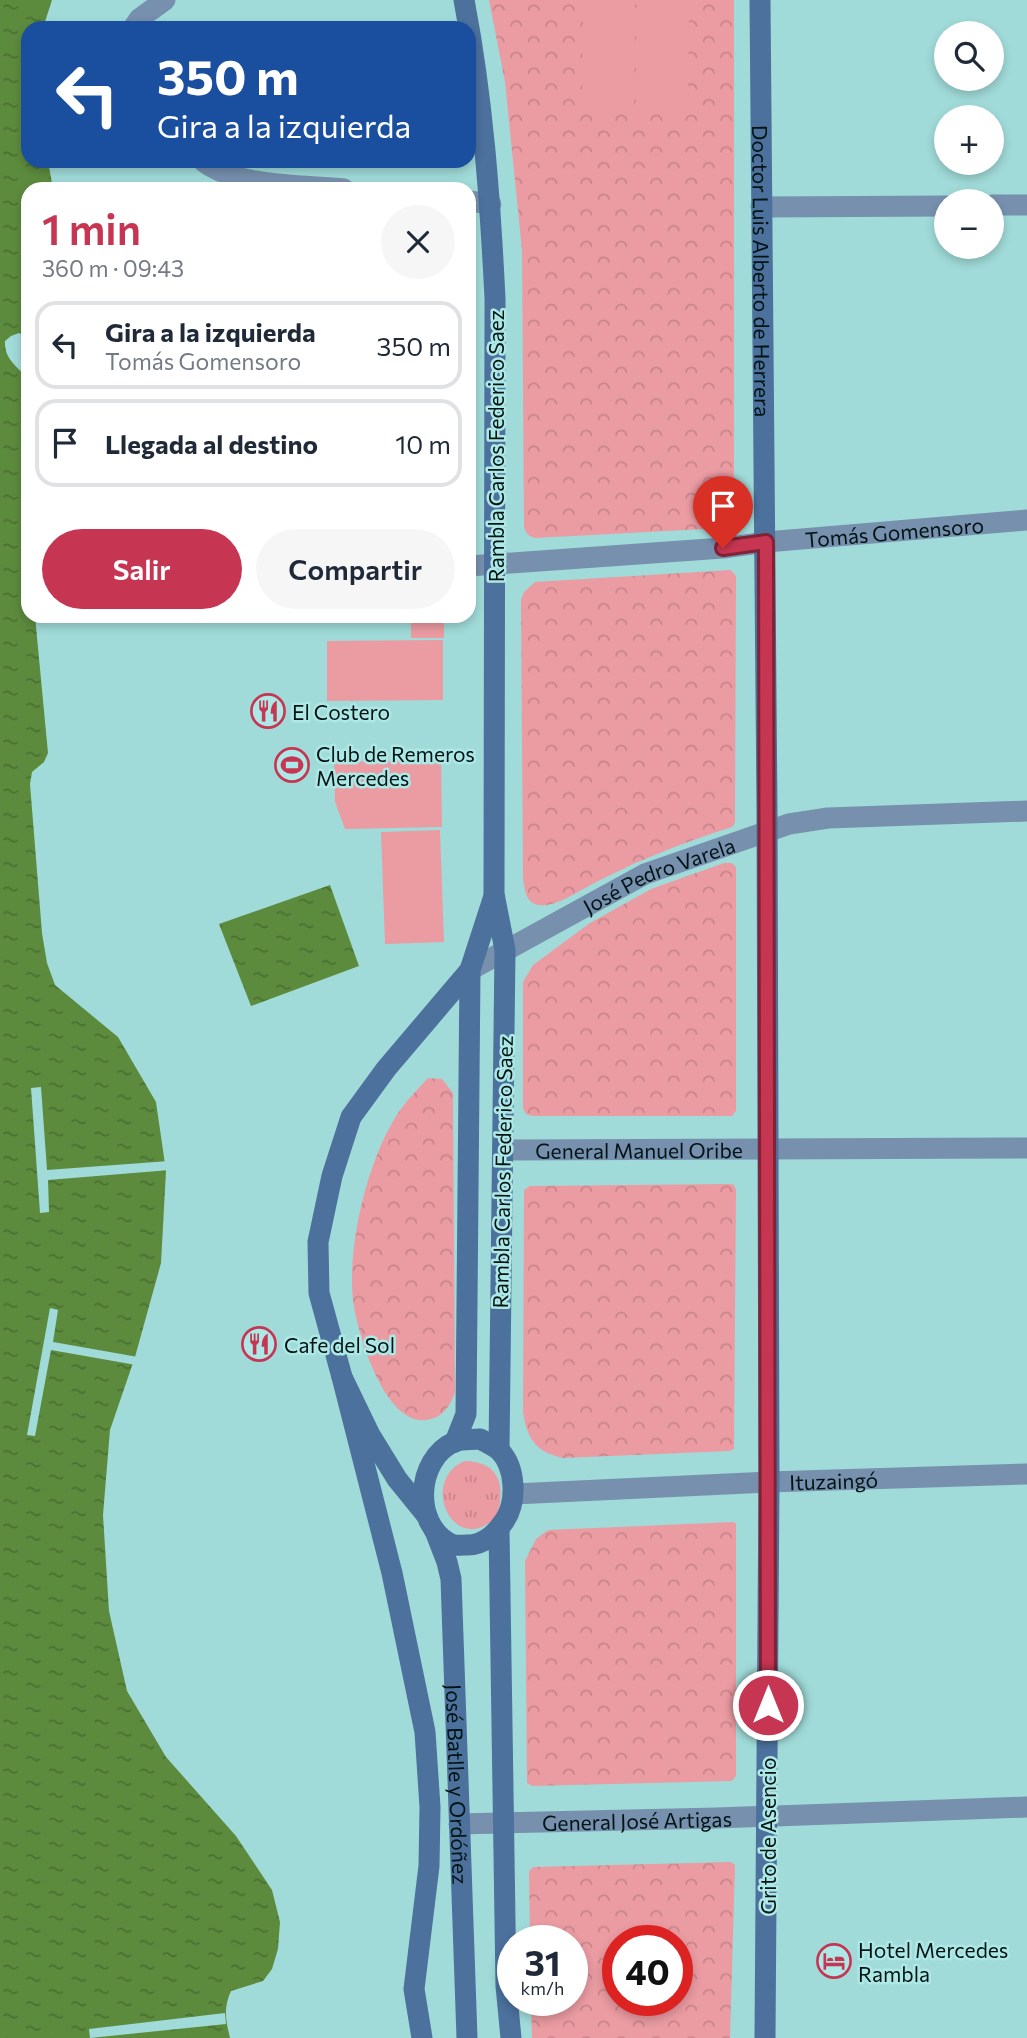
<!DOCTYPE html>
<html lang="es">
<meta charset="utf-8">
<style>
:root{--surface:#fff;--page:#f6f6f7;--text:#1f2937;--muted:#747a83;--line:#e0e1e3;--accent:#c63552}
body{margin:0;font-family:Commissioner,sans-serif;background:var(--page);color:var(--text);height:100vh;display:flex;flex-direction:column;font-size:26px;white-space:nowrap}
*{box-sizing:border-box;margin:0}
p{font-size:23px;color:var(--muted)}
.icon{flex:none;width:38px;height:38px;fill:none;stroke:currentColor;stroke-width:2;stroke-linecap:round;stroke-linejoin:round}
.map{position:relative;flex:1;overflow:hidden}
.details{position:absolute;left:21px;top:182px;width:455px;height:441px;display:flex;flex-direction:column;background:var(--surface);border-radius:21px;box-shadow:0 4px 10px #0003}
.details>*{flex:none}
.guide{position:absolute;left:21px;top:21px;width:455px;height:147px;border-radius:21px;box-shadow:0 4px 10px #0003;background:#1a4fa0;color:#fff;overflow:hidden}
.buttons{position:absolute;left:934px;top:21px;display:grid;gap:14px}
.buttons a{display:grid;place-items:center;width:70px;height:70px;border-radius:50%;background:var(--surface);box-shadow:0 4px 10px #0003;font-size:35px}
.speed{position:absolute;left:497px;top:1925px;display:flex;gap:14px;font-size:35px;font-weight:700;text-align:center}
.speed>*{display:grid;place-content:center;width:91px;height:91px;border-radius:50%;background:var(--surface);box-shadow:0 4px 10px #0003;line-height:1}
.speed small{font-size:18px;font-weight:400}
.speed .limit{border:10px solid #d22;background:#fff;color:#111}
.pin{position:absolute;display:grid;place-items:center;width:60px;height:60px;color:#fff;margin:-72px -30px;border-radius:50% 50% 50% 0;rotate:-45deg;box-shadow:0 0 7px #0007}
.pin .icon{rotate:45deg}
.me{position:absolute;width:77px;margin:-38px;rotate:0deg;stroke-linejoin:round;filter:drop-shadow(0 0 5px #0008)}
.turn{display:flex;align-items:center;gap:24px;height:147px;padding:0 21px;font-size:32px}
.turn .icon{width:91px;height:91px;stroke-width:2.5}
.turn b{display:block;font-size:49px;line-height:60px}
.round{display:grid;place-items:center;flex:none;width:74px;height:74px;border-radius:37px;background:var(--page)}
.head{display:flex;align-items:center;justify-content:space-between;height:119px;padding:0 21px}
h1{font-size:42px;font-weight:600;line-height:52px;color:var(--accent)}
.button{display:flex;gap:14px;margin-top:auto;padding:14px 21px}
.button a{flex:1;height:80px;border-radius:42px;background:var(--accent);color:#fff;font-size:28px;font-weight:600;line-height:80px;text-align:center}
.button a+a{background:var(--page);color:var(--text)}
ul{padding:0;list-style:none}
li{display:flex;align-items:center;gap:21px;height:88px;margin:0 14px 10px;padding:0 7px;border:4px solid var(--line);border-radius:21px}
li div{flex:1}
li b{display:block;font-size:26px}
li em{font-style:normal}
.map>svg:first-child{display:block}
</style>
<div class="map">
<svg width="1027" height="2038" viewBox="0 0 1027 2038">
<defs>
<pattern id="grass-tufts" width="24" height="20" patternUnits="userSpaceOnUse" patternTransform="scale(1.75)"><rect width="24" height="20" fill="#eb9ba2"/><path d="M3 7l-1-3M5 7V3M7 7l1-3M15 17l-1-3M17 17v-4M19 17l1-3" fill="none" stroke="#c8858b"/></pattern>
<pattern id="park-crowns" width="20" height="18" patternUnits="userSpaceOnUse" patternTransform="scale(1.75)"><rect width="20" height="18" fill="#eb9ba2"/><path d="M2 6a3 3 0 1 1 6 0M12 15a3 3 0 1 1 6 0" fill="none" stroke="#c8858b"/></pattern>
<pattern id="water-ripples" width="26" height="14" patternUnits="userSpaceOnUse" patternTransform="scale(1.75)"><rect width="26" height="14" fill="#5d8b3d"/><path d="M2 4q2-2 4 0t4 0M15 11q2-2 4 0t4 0" fill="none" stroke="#4a7032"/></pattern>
</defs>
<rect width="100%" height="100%" fill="#a0dbd9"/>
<path fill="url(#grass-tufts)" d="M 465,1461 C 501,1462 505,1487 497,1516 C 455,1560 417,1481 465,1461 Z"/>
<g fill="url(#park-crowns)" fill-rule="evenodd">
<path d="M 489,0 L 734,0 L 734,512 L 730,522 L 723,528 L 535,538 L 528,535 L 524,528 L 522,250 L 505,82 Z"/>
<path d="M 731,570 L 736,576 L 735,823 L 732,827 C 678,844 628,864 578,892 C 567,898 552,907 538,905 C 525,902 525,889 523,879 L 521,600 L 524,592 L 535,582 Z"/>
<path d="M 724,863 L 732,863 L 736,867 L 736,1111 L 732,1116 L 533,1116 L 526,1114 L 523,1108 L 523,982 L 533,965 L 590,923 L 651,889 Z"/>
<path d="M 428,1078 L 442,1079 L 453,1093 L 455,1392 C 450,1407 442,1418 426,1420 C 384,1425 357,1332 353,1300 C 347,1244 368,1157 400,1110 C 408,1099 419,1088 428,1078 Z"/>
<path d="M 730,1184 L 734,1185 L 736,1190 L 734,1449 L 729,1451 L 563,1458 C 535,1452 527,1438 523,1412 L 524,1190 L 530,1186 Z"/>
<path d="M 734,1522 L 736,1524 L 736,1776 L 732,1781 L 532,1786 L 527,1783 L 525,1561 L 536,1539 L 548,1530 Z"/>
<path d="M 731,1862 L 735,1865 L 730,2038 L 532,2038 L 531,2000 L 572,2000 L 572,1941 L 530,1941 L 529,1871 L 533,1867 ZM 618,1941 L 677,1941 L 677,2000 L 618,2000 Z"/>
</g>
<g fill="#eb9ba2">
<path d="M 583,0 L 635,0 L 634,107 L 582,106 Z"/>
<path d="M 637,1 L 689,1 L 688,107 L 636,107 Z"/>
<rect x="411" y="616" width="33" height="22"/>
<path d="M 443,640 L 443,700 L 327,701 L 327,641 Z"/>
<path d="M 441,760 L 442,827 L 345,829 L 335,802 L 334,762 Z"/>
<path d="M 440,830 L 444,942 L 385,944 L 381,832 Z"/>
</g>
<g fill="url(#water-ripples)">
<path d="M 0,0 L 52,0 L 43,28 L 28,28 L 28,161 L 48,161 L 53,189 L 28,189 L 28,338 L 19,333 L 11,336 L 5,341 C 4,358 16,366 28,378 L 28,616 L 35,616 L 48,753 L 44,762 L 32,772 L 30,784 L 42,933 L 47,963 L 55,985 L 118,1037 L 156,1102 L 166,1171 L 161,1263 L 135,1357 L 110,1430 L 103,1515 L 109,1611 L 127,1691 L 166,1757 L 236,1836 L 272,1890 L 280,1922 L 278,1949 L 272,1969 L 263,1981 L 231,1991 C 223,2008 226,2021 230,2038 L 0,2038 Z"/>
<path d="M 330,885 L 359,966 L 251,1006 L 219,924 Z"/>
</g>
<g fill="#a0dbd9">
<path d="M 41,1087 L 47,1170 L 169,1161 L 170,1170 L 48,1180 L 49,1212 L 40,1213 L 31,1088 Z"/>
<path d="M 50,1308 L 58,1310 L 53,1342 L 138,1357 L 136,1365 L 51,1350 L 35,1436 L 27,1435 Z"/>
<path d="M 225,2013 L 226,2024 L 90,2038 L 89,2029 Z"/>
</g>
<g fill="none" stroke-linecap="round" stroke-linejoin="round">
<g stroke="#7790ae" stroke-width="21">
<path d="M 133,28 L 139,19 L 165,0"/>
<path d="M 203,161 C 235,187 303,185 344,189"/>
<path d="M 469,201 L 491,204"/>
<path d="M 992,205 L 1027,205"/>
<path d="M 761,207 L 947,206"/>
<path id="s1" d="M 469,566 L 723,548 L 766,542 L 1027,520"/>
<path id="s2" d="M 470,970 L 645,874 L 789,824 L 828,818 L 1027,811"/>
<path id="s3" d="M 504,1150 L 1027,1148"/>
<path id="s4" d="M 514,1494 L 769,1482 L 1027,1474"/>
<path id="s5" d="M 459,1824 L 717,1818 L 1027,1807"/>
</g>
<g stroke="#4c719d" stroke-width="21">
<path d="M 464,0 C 483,99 490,198 495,298 L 494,894 L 505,950 L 499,1450"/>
<path id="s6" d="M 760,0 L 767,810 L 769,1482 L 765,2038"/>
<path d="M 342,1377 L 392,1573 L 425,1732 L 430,1807 L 429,1866 L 414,1989 L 422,2038"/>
<path d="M 480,1439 C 486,1442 494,1446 499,1450 C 516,1467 517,1501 505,1520 C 496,1533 485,1545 467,1545 C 462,1545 455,1546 451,1544 C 412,1525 416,1459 454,1442 C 461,1439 472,1440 480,1439 Z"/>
<path d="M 455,1442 L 466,1414 L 470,970 L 494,896"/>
<path d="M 427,1516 L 397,1479 L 370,1435 L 342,1377 L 319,1293 L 318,1242 L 332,1176 L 351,1117 L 386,1069 L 470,970"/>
<path d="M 499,1529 L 506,1986 L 511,2038"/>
<path id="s7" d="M 435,1531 L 447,1562 L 451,1579 L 467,2038"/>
</g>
</g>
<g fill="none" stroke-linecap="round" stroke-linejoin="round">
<g stroke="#812235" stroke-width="18">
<path id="route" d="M 723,548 L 766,542 L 768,1705"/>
</g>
<use href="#route" stroke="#c63552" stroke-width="12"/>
</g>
<defs>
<g id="restaurant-ring" transform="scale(1.75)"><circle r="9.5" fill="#ade8e6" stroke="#c63552" stroke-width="1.5"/><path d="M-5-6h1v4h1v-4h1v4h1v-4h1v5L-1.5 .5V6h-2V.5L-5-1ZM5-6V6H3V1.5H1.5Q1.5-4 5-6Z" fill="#c63552"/></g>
<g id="stadium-ring" transform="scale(1.75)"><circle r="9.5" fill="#ade8e6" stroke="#c63552" stroke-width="1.5"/><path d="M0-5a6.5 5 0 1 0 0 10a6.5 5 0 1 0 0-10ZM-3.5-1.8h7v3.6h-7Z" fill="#c63552"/></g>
<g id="hotel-ring" transform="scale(1.75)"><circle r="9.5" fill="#ade8e6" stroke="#c63552" stroke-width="1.5"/><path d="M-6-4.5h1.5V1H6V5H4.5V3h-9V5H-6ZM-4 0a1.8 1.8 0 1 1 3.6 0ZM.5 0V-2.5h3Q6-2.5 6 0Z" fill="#c63552"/></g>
</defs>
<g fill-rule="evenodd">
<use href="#restaurant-ring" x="268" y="711"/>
<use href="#stadium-ring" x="292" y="765"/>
<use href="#restaurant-ring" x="259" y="1344"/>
<use href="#hotel-ring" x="834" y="1961"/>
</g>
<g text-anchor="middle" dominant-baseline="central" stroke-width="5" stroke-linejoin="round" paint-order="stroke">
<g font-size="21" fill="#001414" stroke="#ade8e6">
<text stroke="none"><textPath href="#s6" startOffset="271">Doctor Luis Alberto de Herrera</textPath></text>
<text transform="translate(495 446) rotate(-90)">Rambla Carlos Federico Saez</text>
<text stroke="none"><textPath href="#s1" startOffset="427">Tomás Gomensoro</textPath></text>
<text stroke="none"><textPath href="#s2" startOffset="212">José Pedro Varela</textPath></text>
<text stroke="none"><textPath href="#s3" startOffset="135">General Manuel Oribe</textPath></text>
<text transform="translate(502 1172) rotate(-89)">Rambla Carlos Federico Saez</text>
<text stroke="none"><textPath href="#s4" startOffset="320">Ituzaingó</textPath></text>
<text stroke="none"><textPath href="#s7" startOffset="256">José Batlle y Ordóñez</textPath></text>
<text stroke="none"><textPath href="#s5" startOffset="178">General José Artigas</textPath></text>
<text transform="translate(767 1836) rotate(-90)">Grito de Asencio</text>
</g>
<g font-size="21" fill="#001414" stroke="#ade8e6" text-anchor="start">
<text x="292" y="711">El Costero</text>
<text x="316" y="753">Club de Remeros<tspan x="316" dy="24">Mercedes</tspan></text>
<text x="284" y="1344">Cafe del Sol</text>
<text x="858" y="1949">Hotel Mercedes<tspan x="858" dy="24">Rambla</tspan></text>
</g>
</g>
</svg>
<div class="buttons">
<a><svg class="icon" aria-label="search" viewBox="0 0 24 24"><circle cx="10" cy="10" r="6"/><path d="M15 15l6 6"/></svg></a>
<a>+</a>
<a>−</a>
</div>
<div class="speed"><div>31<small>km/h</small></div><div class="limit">40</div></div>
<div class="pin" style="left:723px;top:548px;background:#d93025"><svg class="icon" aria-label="arrive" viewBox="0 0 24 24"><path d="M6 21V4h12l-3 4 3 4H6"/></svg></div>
<svg class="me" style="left:768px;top:1705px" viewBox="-20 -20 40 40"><circle r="17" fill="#c63552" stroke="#fff" stroke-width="3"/><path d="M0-11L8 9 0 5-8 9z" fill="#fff"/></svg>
<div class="guide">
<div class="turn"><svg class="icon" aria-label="left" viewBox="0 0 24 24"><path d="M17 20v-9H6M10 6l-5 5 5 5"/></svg><div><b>350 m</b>Gira a la izquierda</div></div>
</div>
<section class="details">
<div class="head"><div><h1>1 min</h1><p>360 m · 09:43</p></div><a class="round"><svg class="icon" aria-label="close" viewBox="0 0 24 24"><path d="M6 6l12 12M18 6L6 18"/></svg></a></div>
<ul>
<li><svg class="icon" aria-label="left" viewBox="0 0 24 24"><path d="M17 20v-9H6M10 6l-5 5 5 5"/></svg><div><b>Gira a la izquierda</b><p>Tomás Gomensoro</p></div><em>350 m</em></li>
<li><svg class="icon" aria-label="arrive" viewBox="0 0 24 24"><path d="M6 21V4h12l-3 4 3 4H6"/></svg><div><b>Llegada al destino</b></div><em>10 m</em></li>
</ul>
<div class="button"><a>Salir</a><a>Compartir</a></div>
</section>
</div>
